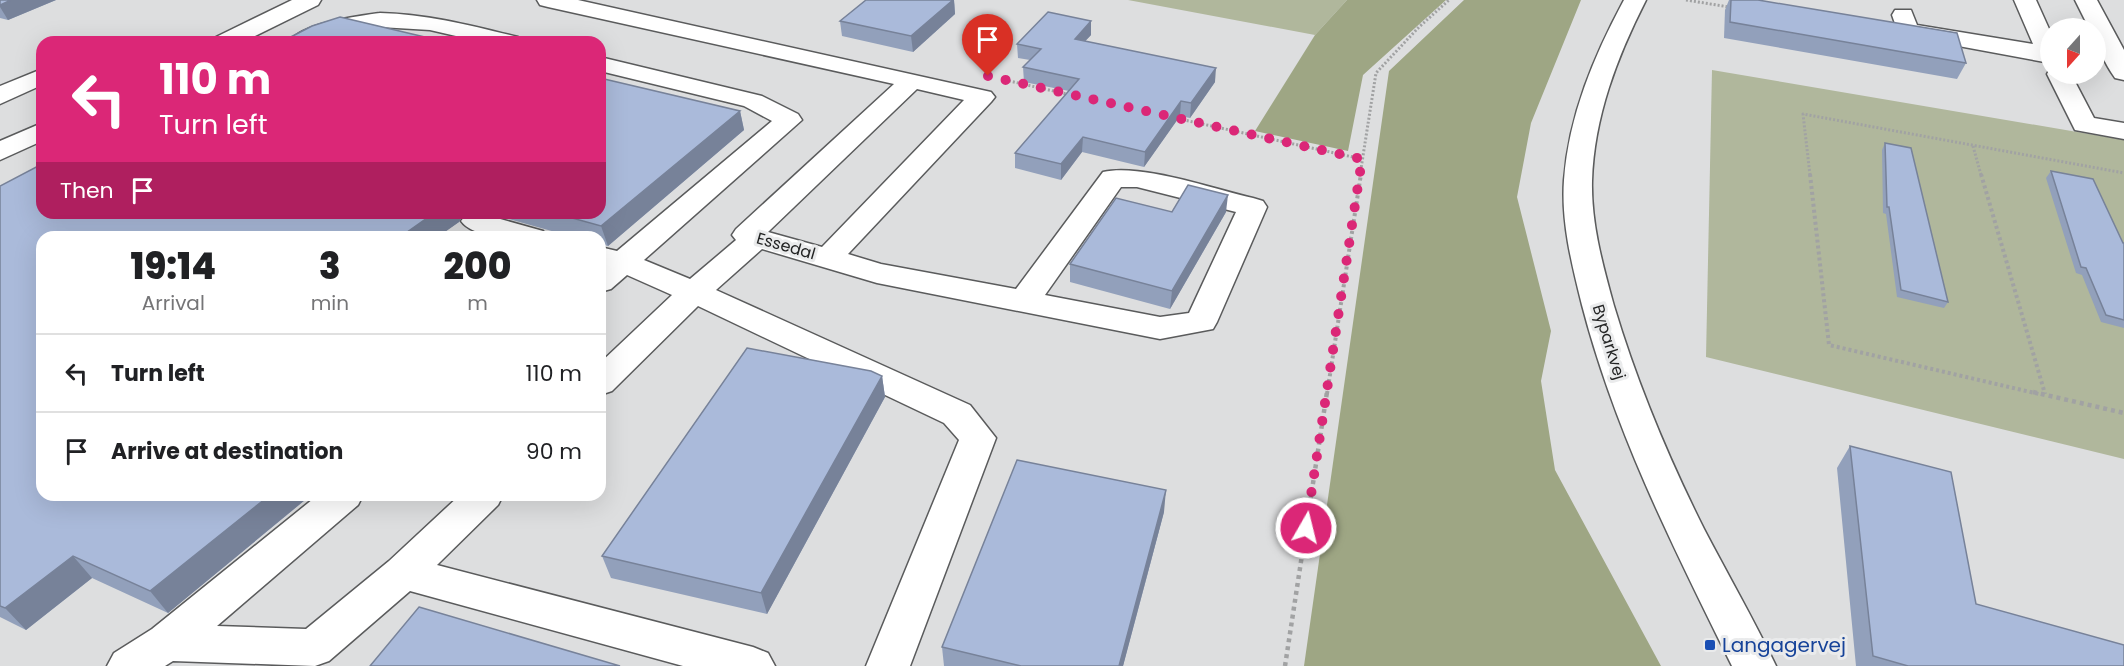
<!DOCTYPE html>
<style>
:root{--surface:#fff;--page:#f2f2f2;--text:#202124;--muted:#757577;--line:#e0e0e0}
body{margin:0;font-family:Poppins,sans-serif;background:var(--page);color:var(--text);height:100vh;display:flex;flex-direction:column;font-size:22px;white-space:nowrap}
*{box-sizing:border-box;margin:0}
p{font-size:20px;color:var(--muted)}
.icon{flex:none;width:33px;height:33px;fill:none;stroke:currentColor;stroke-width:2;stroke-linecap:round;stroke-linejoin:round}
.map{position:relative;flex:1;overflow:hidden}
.side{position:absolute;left:36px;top:231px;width:570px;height:270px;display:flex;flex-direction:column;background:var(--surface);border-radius:18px;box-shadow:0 6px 24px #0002}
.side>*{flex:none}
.top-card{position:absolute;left:36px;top:36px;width:570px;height:183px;border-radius:18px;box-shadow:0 6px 24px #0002;background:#db2777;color:#fff;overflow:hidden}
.needle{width:39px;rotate:201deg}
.controls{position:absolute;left:2040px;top:18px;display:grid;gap:12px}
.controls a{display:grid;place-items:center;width:66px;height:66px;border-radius:50%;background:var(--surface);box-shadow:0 6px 24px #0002;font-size:30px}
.pin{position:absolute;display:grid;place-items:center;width:51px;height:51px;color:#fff;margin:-62px -26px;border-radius:50% 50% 50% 0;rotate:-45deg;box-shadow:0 0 6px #0007}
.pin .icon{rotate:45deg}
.me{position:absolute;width:66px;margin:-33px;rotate:8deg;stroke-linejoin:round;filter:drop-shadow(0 0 4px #0008)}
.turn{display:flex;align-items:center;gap:21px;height:126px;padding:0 24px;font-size:27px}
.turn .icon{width:78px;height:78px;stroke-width:2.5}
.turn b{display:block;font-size:42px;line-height:51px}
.then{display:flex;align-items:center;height:57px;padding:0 24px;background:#0003;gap:12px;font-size:22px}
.eta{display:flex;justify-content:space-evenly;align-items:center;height:102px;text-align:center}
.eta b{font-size:36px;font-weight:800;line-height:42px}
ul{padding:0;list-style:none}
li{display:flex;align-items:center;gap:18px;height:78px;padding:0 24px;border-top:2px solid var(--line)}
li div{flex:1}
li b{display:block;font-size:22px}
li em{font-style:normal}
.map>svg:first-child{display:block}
</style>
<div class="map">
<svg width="2124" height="666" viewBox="0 0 2124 666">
<rect width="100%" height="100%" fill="#dddedf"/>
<g fill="#b0b79c">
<path d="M 1128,0 L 1347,0 L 1315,35 Z"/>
<path d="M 1712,70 L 2124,140 L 2124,459 L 1706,357 Z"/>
</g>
<g fill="#9ea684">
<path d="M 1347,0 L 1446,0 L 1363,75 L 1348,151 L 1255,131 L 1315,35 Z"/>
<path d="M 1464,0 L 1581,0 L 1531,123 L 1517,197 L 1551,331 L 1541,381 L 1555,470 L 1661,666 L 1304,666 L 1389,71 Z"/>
</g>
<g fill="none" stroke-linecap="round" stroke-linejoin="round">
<g stroke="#5a5b5c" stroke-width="3">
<g id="minor">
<path d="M 292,0 L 321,0 L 318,5 L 243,42 L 212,42 L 216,37 Z"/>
<path d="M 537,0 L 578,0 L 991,92 L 995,97 L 991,102 L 848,254 L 881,264 L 1016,289 L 1103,172 C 1140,163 1214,189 1253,198 L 1263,201 L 1267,207 L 1217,322 L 1213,329 L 1160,339 L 877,283 L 762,249 L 716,290 L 970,405 L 996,438 L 910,666 L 866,666 L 959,440 L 944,423 L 698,306 L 612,391 L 600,395 L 600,363 L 672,295 L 627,275 L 611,289 L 600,292 L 600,247 L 617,251 L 772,121 L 744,106 L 600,71 L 600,57 L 762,96 L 798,114 L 802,120 L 644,260 L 690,279 L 736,240 L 732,235 L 736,229 L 894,84 L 548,7 L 540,5 ZM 917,89 L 964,100 L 822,247 L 768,232 ZM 1121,187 L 1137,187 L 1236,212 L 1189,313 L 1160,317 L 1045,295 Z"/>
<path d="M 1624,0 L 1646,0 C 1617,57 1594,117 1592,181 C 1591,224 1603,266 1614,306 C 1637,383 1668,457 1704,529 C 1728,575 1754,620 1776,666 L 1732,666 C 1674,549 1615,432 1582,305 C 1572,265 1561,222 1564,180 C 1569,115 1594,56 1624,0 Z"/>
<path d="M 2014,0 L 2036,0 L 2050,31 L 2050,63 L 1899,35 L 1892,15 L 1895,10 L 1911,10 L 1917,25 L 2033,44 Z"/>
<path d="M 2075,0 L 2097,0 L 2124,50 L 2124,80 L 2115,78 C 2105,64 2096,46 2096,28 L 2089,28 Z"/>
<path d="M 380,13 C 428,14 472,26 518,37 L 522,42 L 482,42 L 430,30 L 380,27 L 356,30 L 321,42 L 289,42 C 302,23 358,16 380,13 Z"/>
<path d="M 42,69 L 42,85 L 0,104 L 0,86 Z"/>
<path d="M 2050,69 L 2050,74 L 2071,74 L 2094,118 L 2124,123 L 2124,139 L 2075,130 L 2047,74 Z"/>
<path d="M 42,123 L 42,141 L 0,160 L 0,141 Z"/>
<path d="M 479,213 L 543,231 L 547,237 C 525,237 475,241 461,221 L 466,215 Z"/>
<path d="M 318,495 L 363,495 L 358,505 L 217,626 L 306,629 L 389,561 L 460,495 L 503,495 L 498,505 L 437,565 L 753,647 L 768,653 L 775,666 L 683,666 L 410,591 L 329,661 L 315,666 L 173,661 L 165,666 L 107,666 L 114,653 L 152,629 Z"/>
</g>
</g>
<g stroke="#a1a2a3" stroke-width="3" stroke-dasharray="2 2" stroke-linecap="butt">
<path d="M 1686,0 L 1729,7"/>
<path d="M 1005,80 L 1071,95"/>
<path d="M 1175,118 L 1362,159"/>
<path d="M 1973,146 L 1981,175"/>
<path d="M 1360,175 L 1376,73 L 1419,27 L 1449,0"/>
<path d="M 1810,175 L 1803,114 L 2124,173"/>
</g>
<g stroke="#a1a2a3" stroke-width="4" stroke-dasharray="3 3" stroke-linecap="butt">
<path d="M 1810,174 L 1829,345 L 2039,394"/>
<path d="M 1981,174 L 2045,394"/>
<path d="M 1327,394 L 1361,174"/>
</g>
<g stroke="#a1a2a3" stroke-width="4.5" stroke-dasharray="4 4" stroke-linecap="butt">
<path d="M 2033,392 L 2124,413"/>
<path d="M 1285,666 L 1327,392"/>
</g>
<use href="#minor" fill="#fff" fill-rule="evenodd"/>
</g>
<g fill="#92a0bb">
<path d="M 0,0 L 56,0 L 8,20 L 0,18 Z"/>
<path d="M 866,0 L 954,0 L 955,14 L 913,52 L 842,36 L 840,21 Z"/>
<path d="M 1729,0 L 1758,0 L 1966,63 L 1957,79 L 1724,38 L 1725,10 Z"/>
<path d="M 1091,35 L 1085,41 L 1215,82 L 1190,118 L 1180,116 L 1144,167 L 1082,152 L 1061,180 L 1015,168 L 1015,153 L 1069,91 L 1024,82 L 1023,67 L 1030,60 L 1018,58 L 1017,44 Z"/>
<path d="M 740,111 L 744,130 L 608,246 L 600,244 L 600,237 L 573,237 L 487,213 L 600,213 Z"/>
<path d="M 1885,143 L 1948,302 L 1944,308 L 1897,297 L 1886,214 L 1883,213 L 1882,150 Z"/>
<path d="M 2051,171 L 2124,243 L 2124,328 L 2101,322 L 2082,275 L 2076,273 L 2046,178 Z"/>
<path d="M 0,186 L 464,214 L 459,222 L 42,495 L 311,495 L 168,613 L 92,578 L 26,630 L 0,617 Z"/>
<path d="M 1226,212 L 1170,309 L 1070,282 L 1070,264 Z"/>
<path d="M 882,376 L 885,397 L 767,614 L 611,578 L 602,556 Z"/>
<path d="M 1850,446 L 1976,604 L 2124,666 L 1856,666 L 1837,468 Z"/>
<path d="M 1164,512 L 1123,666 L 944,666 L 942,647 Z"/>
</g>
<g fill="#778299">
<path d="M 11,0 L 56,0 L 8,20 L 0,7 L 0,5 Z"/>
<path d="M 953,0 L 954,0 L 955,14 L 913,52 L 911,36 Z"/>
<path d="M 1091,21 L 1091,35 L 1074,53 L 1075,39 Z"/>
<path d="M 1216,68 L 1215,82 L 1190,118 L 1191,103 Z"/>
<path d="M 1181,101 L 1180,116 L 1144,167 L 1145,152 Z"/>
<path d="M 740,111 L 744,130 L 608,246 L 601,226 Z"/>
<path d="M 1083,137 L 1082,152 L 1061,180 L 1061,164 Z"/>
<path d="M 1228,195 L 1226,212 L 1170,309 L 1172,291 Z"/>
<path d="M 434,213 L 466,213 L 464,214 L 459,222 L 438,237 L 400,237 Z"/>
<path d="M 882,376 L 885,397 L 767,614 L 761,593 Z"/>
<path d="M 1166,490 L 1164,512 L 1123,666 L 1119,666 Z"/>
<path d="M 270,495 L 311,495 L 168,613 L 150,591 Z"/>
<path d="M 73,556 L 92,578 L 26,630 L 5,608 Z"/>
</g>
<g fill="#aabada" stroke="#778299" stroke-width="1.5">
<path d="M 0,0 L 11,0 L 0,5 Z"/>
<path d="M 866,0 L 953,0 L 911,36 L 840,21 Z"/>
<path d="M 1731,0 L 1758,0 L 1957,33 L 1966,63 L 1730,22 Z"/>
<path d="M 1048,12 L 1091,21 L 1075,39 L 1216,68 L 1191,103 L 1181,101 L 1145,152 L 1083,137 L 1061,164 L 1015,153 L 1079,79 L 1023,67 L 1041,49 L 1017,44 Z"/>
<path d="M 340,17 L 446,42 L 281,42 L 312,26 Z"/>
<path d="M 600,78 L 740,111 L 601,226 L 554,213 L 600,213 Z"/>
<path d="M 1885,143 L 1911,148 L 1948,302 L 1901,290 L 1889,207 L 1887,207 Z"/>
<path d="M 42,164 L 42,213 L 434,213 L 400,237 L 42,237 L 42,495 L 270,495 L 150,591 L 73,556 L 5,608 L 0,606 L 0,186 Z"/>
<path d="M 2051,171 L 2093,179 L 2123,243 L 2124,243 L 2124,320 L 2106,315 L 2086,268 L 2081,267 Z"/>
<path d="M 1188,185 L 1228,195 L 1172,291 L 1070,264 L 1116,198 L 1172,212 Z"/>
<path d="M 747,348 L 871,371 L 882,376 L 761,593 L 602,556 Z"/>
<path d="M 1850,446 L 1951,472 L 1976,604 L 2124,645 L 2124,666 L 1908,666 L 1873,656 Z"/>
<path d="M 1017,460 L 1166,490 L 1119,666 L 1021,666 L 942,647 Z"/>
<path d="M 419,607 L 620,666 L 370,666 Z"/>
</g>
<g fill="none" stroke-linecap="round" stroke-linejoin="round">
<path stroke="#db2777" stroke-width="10" stroke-dasharray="0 18" d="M 988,76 L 1362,159 L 1306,528"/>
</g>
<rect fill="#1a4fb4" stroke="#eaebec" stroke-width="2" x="1704" y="639" width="12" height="12" rx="3"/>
<g text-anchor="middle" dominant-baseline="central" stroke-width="6" stroke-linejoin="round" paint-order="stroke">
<g font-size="16" fill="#232424" stroke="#eaebec">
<text transform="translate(786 246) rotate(16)">Essedal</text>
<text transform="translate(1609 342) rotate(73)">Byparkvej</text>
</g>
<g font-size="20" fill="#164399" stroke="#eaebec" text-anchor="start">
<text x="1722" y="645">Langagervej</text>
</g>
</g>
</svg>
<div class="controls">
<a><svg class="needle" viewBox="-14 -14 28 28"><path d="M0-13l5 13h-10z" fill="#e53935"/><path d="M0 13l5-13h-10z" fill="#757577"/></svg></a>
</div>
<div class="pin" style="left:988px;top:76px;background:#d93025"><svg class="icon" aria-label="arrive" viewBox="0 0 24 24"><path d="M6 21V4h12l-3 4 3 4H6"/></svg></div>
<svg class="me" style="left:1306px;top:528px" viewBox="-20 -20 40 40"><circle r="17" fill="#db2777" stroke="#fff" stroke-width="3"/><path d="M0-11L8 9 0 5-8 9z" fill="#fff"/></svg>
<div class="top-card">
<div class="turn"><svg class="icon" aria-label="left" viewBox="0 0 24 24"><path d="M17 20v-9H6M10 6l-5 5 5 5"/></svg><div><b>110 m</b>Turn left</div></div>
<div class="then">Then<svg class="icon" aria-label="arrive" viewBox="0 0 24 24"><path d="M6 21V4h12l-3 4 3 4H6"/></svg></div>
</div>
<section class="side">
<div class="eta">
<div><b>19:14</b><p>Arrival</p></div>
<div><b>3</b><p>min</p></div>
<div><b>200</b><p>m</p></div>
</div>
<ul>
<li><svg class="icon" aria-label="left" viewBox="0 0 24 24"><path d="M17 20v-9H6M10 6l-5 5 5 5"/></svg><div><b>Turn left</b></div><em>110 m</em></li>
<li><svg class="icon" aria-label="arrive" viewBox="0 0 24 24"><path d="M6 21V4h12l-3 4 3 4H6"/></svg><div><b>Arrive at destination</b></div><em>90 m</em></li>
</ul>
</section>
</div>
